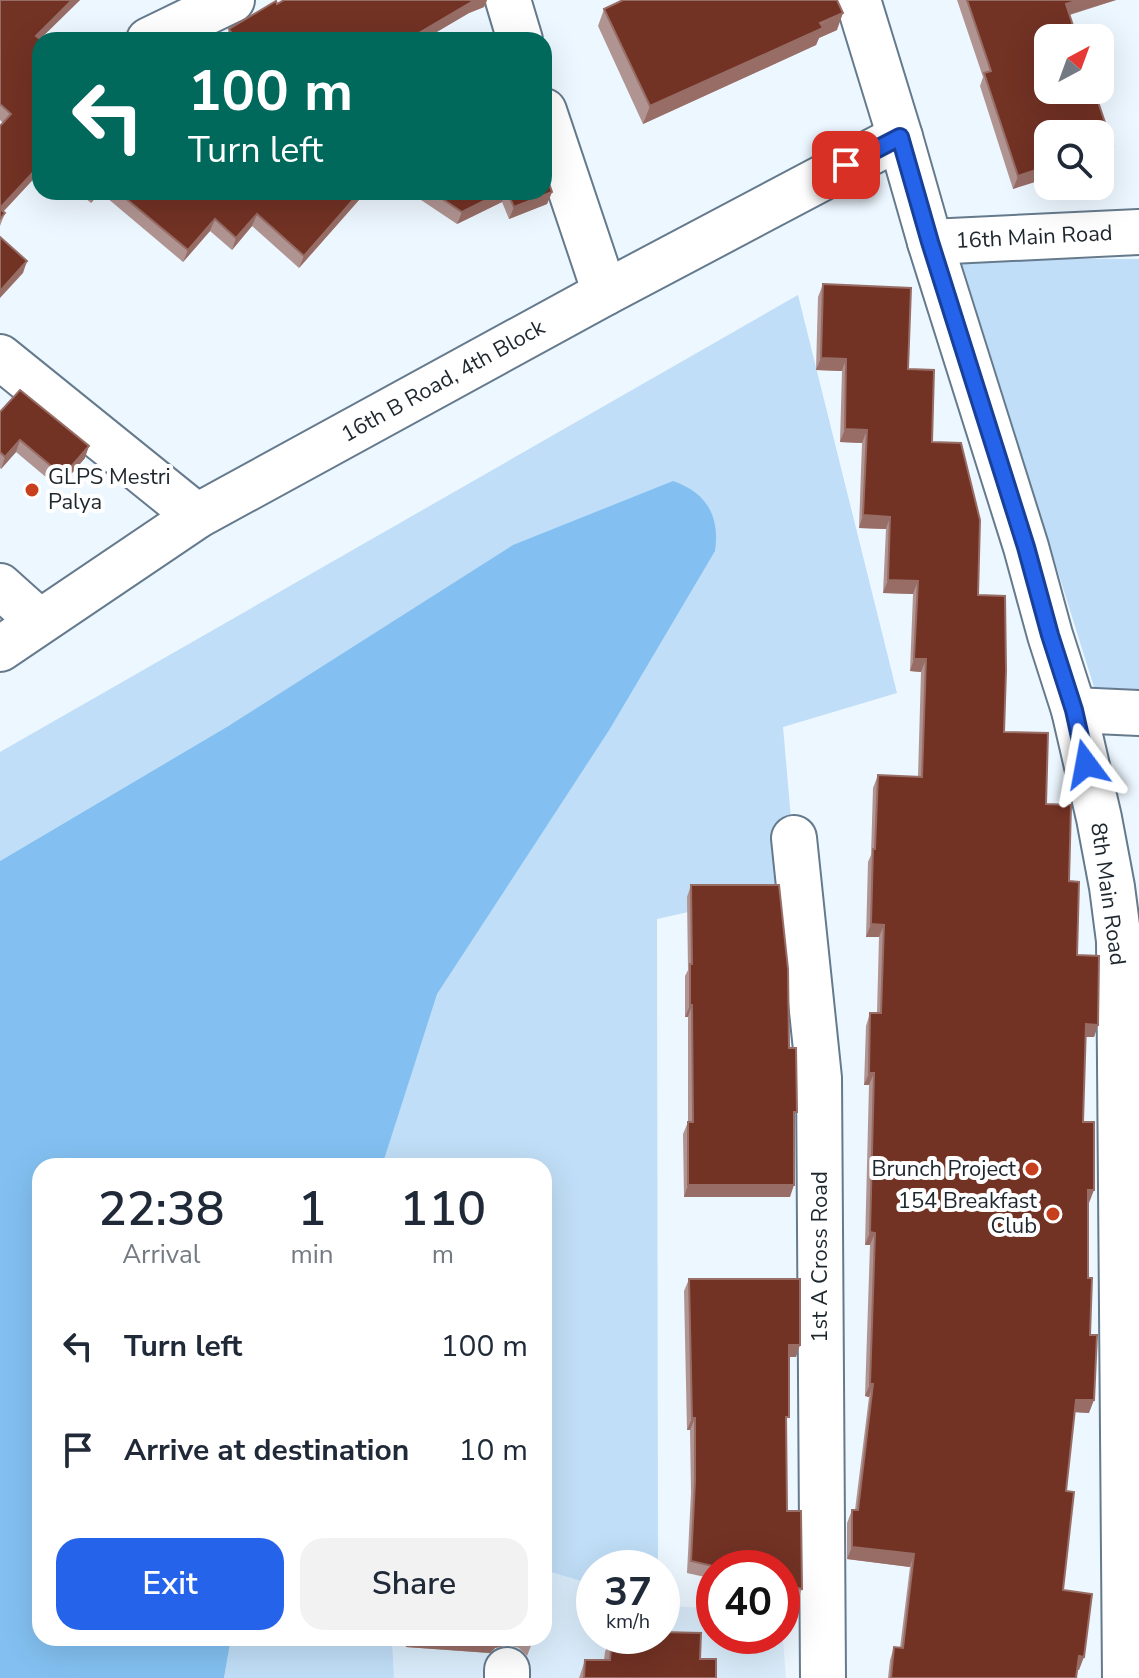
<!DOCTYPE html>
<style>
:root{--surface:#fff;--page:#f2f2f3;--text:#1f2937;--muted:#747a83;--accent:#2563eb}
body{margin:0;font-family:"Nunito Sans",sans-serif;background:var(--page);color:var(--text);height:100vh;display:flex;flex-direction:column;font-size:30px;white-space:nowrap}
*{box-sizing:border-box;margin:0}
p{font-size:26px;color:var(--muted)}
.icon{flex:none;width:44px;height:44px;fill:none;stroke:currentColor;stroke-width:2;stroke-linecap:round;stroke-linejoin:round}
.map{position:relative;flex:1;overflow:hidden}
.details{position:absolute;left:32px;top:1158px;width:520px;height:488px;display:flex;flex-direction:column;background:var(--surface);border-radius:24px;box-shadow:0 8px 32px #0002}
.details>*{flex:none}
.banner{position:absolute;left:32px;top:32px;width:520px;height:168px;border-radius:24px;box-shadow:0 8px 32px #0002;background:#00695c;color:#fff;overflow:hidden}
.needle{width:52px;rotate:41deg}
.buttons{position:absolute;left:1034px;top:24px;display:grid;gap:16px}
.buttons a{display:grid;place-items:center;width:80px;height:80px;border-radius:16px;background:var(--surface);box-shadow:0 8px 32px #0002;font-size:40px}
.speed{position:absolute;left:576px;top:1550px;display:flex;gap:16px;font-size:40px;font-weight:700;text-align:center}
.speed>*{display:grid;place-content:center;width:104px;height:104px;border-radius:50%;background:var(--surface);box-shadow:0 8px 32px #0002;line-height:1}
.speed small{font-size:20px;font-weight:400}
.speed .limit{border:12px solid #d22;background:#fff;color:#111}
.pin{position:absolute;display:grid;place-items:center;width:68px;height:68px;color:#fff;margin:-34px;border-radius:16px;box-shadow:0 4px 12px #0006}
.me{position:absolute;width:88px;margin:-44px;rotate:347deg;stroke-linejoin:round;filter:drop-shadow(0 0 6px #0008)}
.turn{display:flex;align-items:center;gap:28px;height:168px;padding:0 24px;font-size:36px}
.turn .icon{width:104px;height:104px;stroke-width:2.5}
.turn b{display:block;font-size:56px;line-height:68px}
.eta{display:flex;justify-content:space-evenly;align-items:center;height:136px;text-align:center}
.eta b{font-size:48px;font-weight:600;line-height:56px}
.button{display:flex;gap:16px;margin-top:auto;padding:16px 24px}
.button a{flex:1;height:92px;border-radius:24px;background:var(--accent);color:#fff;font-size:32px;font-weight:600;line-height:92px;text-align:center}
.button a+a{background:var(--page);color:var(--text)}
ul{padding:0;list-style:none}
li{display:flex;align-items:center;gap:24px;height:104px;padding:0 24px}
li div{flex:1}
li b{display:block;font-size:30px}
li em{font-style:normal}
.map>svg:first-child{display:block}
</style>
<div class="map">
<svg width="1139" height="1678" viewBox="0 0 1139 1678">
<rect width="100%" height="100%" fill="#edf7ff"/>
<path fill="#daecfb" d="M 544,1570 L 594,1585 L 594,1636 L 662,1636 L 662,1605 L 714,1609 L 714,1636 L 782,1636 L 782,1627 L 786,1678 L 394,1678 L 392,1638 L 544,1638 Z"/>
<g fill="#c0def7">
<path d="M 960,258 L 1139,259 L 1139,690 L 1094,687 Z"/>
<path d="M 798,295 L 897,693 L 783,727 L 797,888 L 657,919 L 658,1568 L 594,1568 L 594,1585 L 544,1570 L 544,1166 L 382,1166 L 436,994 L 608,732 L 230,725 L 0,861 L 0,752 Z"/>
<path d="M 231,1638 L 392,1638 L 394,1678 L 224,1678 Z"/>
</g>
<path fill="#83c0f1" d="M 673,481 C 707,493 720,516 715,551 L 608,732 L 437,994 L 382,1166 L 40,1166 L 40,1638 L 231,1638 L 224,1678 L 0,1678 L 0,861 L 230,725 L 513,545 Z"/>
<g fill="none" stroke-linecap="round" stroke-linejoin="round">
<g stroke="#657a8c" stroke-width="48">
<g id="minor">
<path d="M 508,0 L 520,40"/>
<path d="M 858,0 L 900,137 L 930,242 L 1026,547 L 1050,635 L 1074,710 L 1099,818 L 1112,887 L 1119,941 L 1125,1678"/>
<path d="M 149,40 L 232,0"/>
<path d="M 544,111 L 605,293"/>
<path d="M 930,242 L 1139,232"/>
<path d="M 0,357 L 197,516"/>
<path d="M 0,586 L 39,621"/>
<path d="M 0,649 L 197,516 L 605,293 L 900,137"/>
<path d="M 1074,710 L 1139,713"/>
<path d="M 794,838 L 819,1078 L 823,1678"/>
<path d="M 507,1678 L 507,1670"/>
</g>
</g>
<use href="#minor" stroke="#fff" stroke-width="44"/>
</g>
<g fill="#b09492">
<path d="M 0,0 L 80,0 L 40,39 L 40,54 L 39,56 L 40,57 L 40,172 L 3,212 L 5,213 L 0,226 L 0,126 L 3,123 L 0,120 Z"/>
<path d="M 284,0 L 487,0 L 484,7 L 469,13 L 423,40 L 225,40 L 229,29 Z"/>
<path d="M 957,0 L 1116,0 L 1070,15 L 1108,159 L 1100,161 L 1100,134 L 1013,189 L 980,86 L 983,77 Z"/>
<path d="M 604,9 L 837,30 L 819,38 L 816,45 L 643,124 L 598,26 Z"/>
<path d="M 78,192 L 366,192 L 299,268 L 252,226 L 232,250 L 210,231 L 183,262 L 100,192 L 91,203 Z"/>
<path d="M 409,192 L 552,192 L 547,204 L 509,219 L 502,202 L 457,224 Z"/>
<path d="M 823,284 L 908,369 L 932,442 L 978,595 L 1004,732 L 1046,804 L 1069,881 L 1077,955 L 1098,1025 L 1094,1037 L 1085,1037 L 1083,1122 L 1089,1203 L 1089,1413 L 1075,1412 L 1066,1491 L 1063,1590 L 1079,1670 L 1077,1669 L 1076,1678 L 888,1678 L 890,1660 L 894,1647 L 900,1648 L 910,1567 L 847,1559 L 847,1523 L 852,1510 L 855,1510 L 869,1397 L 865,1396 L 870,1245 L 865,1245 L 869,1085 L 864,1085 L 866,1026 L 870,1013 L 877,1013 L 879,937 L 866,937 L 868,862 L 871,855 L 873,788 L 878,775 L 918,777 L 921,672 L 910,671 L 913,594 L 883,593 L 886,529 L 859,528 L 862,443 L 840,442 L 842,371 L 816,370 L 818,297 Z"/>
<path d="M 0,412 L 85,458 L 59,488 L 16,452 L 1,469 L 0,468 Z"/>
<path d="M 691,885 L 789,1048 L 794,1122 L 790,1197 L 684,1197 L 683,1134 L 688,1122 L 688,1017 L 685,1017 L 685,976 L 688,970 L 687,897 Z"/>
<path d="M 689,1279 L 796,1357 L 789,1357 L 786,1425 L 787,1511 L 802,1589 L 797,1601 L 782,1597 L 782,1568 L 714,1568 L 714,1579 L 687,1573 L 691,1493 L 690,1430 L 687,1430 L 684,1291 Z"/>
<path d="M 611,1636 L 662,1636 L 700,1659 L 716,1678 L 579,1678 L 585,1660 L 604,1660 L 605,1652 Z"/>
<path d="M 406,1638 L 534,1638 L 527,1656 L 519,1648 L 508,1645 L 495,1648 L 490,1653 L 406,1647 Z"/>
</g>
<g fill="#976d66">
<path d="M 72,0 L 80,0 L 31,48 L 36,36 Z"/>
<path d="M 475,0 L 487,0 L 484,7 L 469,13 L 423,40 L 407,40 Z"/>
<path d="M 1079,0 L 1116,0 L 1061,17 L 1066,4 Z"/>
<path d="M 843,13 L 837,30 L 819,38 L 816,45 L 643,124 L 650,106 Z"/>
<path d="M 1113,146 L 1108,159 L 1100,161 L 1100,150 Z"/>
<path d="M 40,165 L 40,172 L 0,215 L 0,208 Z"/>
<path d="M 1048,166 L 1048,178 L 1013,189 L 1018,176 Z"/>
<path d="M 95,192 L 100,192 L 91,203 Z"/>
<path d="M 360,192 L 366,192 L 299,268 L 304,256 Z"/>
<path d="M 502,192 L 506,192 L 502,202 L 457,224 L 462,212 Z"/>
<path d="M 552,192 L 547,204 L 509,219 L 514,207 Z"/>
<path d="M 257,214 L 252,226 L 232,250 L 236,238 Z"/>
<path d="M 215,219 L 210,231 L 183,262 L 188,250 Z"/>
<path d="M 27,261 L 23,273 L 0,298 L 0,291 Z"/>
<path d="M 821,358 L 846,359 L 842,371 L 816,370 Z"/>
<path d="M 845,429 L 867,430 L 862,443 L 840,442 Z"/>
<path d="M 20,440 L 16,452 L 1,469 L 5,457 Z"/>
<path d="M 89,446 L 85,458 L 59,488 L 63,476 Z"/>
<path d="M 863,515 L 890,517 L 886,529 L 859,528 Z"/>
<path d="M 888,580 L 918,581 L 913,594 L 883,593 Z"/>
<path d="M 914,659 L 926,659 L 921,672 L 910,671 Z"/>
<path d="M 871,924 L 884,925 L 879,937 L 866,937 Z"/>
<path d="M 690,1005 L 692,1005 L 688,1017 L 685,1017 Z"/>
<path d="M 1086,1024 L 1098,1025 L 1094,1037 L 1081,1037 Z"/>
<path d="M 869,1073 L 874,1073 L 869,1085 L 864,1085 Z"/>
<path d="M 688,1185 L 794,1185 L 790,1197 L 684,1197 Z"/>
<path d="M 1088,1190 L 1094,1190 L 1089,1203 L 1084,1203 Z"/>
<path d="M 870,1232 L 875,1233 L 870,1245 L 865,1245 Z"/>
<path d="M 789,1345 L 800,1345 L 796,1357 L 785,1357 Z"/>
<path d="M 870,1384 L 873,1384 L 869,1397 L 865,1396 Z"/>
<path d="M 1076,1400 L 1094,1400 L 1089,1413 L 1072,1412 Z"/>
<path d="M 692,1418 L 695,1418 L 690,1430 L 687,1430 Z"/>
<path d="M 852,1547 L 914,1554 L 910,1567 L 847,1559 Z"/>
<path d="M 409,1638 L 510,1638 L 508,1645 L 495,1648 L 490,1653 L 406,1647 Z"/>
<path d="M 1079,1656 L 1084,1657 L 1079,1670 L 1074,1669 Z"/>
</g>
<g fill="#723224" stroke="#976d66" stroke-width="2">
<path d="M 0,0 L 72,0 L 36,36 L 41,40 L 40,48 L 35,53 L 40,57 L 40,165 L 0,208 L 0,126 L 11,114 L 0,104 Z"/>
<path d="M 284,0 L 475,0 L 407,40 L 236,40 L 229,29 L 276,1 L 277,4 Z"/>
<path d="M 623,0 L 837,0 L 843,13 L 820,23 L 823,28 L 650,106 L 604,9 Z"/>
<path d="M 967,0 L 1079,0 L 1066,4 L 1077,38 L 1048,38 L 1048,90 L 1094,90 L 1113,146 L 1100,150 L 1100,134 L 1048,134 L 1048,166 L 1018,176 L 984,73 L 991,71 Z"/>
<path d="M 544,169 L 552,192 L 514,207 L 507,192 L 544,192 Z"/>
<path d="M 118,192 L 360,192 L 304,256 L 257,214 L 236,238 L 215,219 L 188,250 Z"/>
<path d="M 432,192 L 502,192 L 462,212 Z"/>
<path d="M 0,209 L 5,213 L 0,219 Z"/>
<path d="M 0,237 L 27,261 L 0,291 Z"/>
<path d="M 823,284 L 911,288 L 908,369 L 934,370 L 932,442 L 961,443 L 980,520 L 978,595 L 1005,596 L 1006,671 L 1004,732 L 1048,733 L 1046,804 L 1071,805 L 1069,881 L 1079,882 L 1077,955 L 1099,956 L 1098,1025 L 1086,1024 L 1083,1122 L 1094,1122 L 1094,1190 L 1088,1190 L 1088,1278 L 1092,1278 L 1090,1335 L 1097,1335 L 1094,1400 L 1076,1400 L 1066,1491 L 1074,1492 L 1063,1590 L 1092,1594 L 1084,1657 L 1079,1656 L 1076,1678 L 891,1678 L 894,1647 L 903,1648 L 914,1554 L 852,1547 L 852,1510 L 858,1510 L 873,1384 L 870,1384 L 875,1233 L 870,1232 L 874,1073 L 869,1073 L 870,1013 L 881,1013 L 884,925 L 871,924 L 873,849 L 875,849 L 878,775 L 922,777 L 926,659 L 914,659 L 918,581 L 888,580 L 890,517 L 863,515 L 867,430 L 845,429 L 846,359 L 821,358 Z"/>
<path d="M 20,390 L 89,446 L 63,476 L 20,440 L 5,457 L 0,452 L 0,412 Z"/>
<path d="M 691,885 L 779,885 L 788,969 L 789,1048 L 796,1048 L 797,1112 L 794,1112 L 794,1185 L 688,1185 L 688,1122 L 693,1122 L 692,1005 L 690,1005 L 690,964 L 692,964 Z"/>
<path d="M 689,1279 L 800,1279 L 800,1345 L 789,1345 L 789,1417 L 786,1417 L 787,1511 L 801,1511 L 802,1589 L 782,1584 L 782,1568 L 721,1568 L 691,1561 L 695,1481 L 695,1418 L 692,1418 Z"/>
<path d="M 662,1632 L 701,1633 L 700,1659 L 716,1659 L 716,1678 L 584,1678 L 585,1660 L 610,1660 L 612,1636 L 662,1636 Z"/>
</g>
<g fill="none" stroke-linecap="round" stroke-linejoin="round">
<g stroke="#184099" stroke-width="20">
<path id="route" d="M 846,165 L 900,137 L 930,242 L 1026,547 L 1050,635 L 1074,710 L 1086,764"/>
</g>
<use href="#route" stroke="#2563eb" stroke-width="14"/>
</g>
<g fill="#c83f1e" stroke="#fff" stroke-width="3">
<circle cx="32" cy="490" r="8"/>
<circle cx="1032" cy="1169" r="8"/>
<circle cx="1053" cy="1214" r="8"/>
</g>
<g text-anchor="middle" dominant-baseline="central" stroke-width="8" stroke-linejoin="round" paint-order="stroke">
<g font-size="22" fill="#1e272e" stroke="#fff">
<text transform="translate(1034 237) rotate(-3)">16th Main Road</text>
<text transform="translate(443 381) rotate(-29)">16th B Road, 4th Block</text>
<text transform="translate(1108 894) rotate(82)">8th Main Road</text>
<text transform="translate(820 1257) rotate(-90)">1st A Cross Road</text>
</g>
<g font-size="22" fill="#1e272e" stroke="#fff" text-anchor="end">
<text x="48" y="477" text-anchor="start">GLPS Mestri<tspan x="48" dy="25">Palya</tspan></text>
<text x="1016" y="1169">Brunch Project</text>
<text x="1037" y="1201">154 Breakfast<tspan x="1037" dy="25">Club</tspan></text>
</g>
</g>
</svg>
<div class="buttons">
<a><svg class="needle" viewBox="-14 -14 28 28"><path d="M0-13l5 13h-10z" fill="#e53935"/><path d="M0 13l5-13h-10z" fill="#747a83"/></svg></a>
<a><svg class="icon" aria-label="search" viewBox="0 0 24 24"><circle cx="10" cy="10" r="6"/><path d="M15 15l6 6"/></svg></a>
</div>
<div class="speed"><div>37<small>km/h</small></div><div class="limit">40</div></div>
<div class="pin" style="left:846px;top:165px;background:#d93025"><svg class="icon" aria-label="arrive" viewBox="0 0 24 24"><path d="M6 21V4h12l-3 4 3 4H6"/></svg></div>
<svg class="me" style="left:1086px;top:764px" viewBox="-20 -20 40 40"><path d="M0-17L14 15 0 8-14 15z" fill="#2563eb" stroke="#fff" stroke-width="4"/></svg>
<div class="banner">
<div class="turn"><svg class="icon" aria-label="left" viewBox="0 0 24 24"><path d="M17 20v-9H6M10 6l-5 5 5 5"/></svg><div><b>100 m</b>Turn left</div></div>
</div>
<section class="details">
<div class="eta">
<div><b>22:38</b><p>Arrival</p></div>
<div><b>1</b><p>min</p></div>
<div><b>110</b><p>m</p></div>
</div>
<ul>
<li><svg class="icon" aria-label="left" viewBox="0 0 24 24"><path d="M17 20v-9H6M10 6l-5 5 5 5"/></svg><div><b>Turn left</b></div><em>100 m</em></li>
<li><svg class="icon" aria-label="arrive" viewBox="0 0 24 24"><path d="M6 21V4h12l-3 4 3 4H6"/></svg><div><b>Arrive at destination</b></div><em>10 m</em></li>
</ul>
<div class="button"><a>Exit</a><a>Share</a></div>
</section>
</div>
